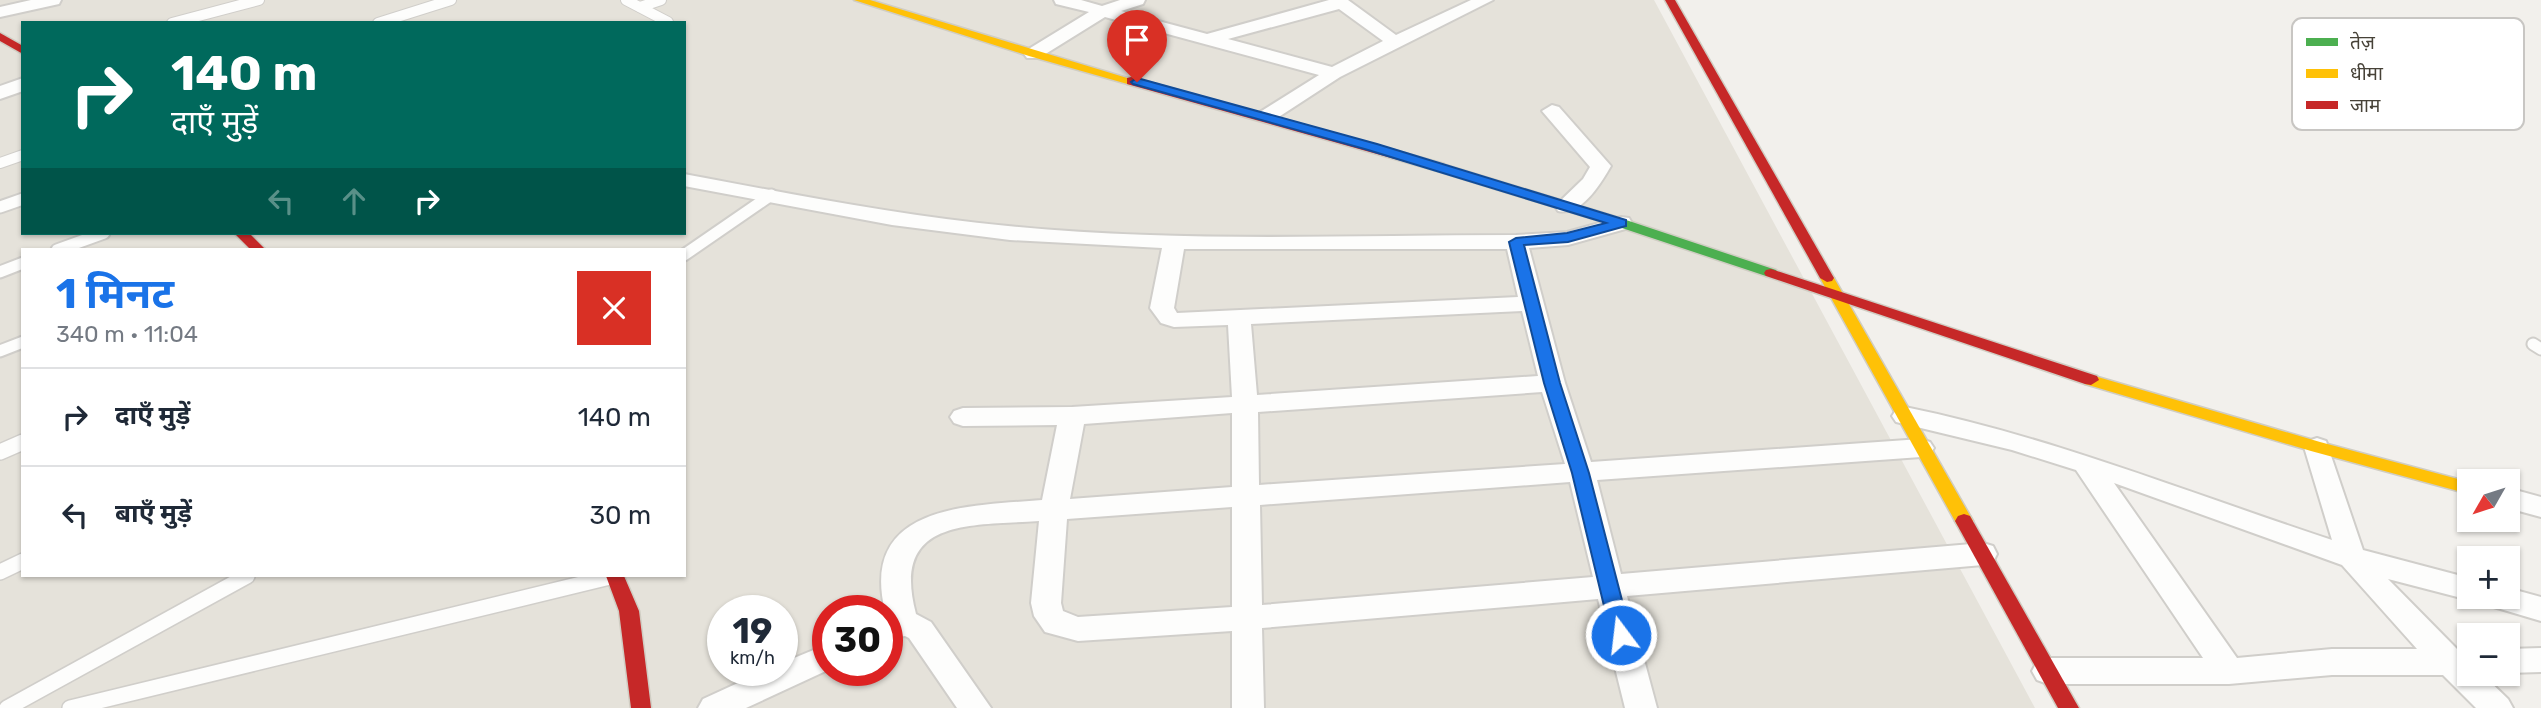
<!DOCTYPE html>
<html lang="hi">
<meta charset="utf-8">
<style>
:root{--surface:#fff;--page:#f6f6f7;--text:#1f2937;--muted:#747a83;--line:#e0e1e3;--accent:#1a73e8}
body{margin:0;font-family:Rubik,"Noto Sans Devanagari",sans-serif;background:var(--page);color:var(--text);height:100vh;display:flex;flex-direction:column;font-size:26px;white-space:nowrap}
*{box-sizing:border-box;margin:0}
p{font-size:23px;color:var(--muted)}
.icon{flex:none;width:38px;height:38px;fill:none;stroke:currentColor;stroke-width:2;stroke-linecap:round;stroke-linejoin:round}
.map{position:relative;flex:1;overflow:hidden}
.sheet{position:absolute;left:21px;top:248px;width:665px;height:329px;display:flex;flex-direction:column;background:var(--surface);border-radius:0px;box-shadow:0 2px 5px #0004}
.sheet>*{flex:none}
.banner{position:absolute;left:21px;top:21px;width:665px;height:214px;border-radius:0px;box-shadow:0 2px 5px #0004;background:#00695c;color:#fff;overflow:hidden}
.needle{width:46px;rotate:231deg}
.tools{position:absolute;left:2457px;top:469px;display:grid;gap:14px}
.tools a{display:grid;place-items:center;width:63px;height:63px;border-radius:0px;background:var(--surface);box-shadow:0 2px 5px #0004;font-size:35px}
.speed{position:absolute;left:707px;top:595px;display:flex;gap:14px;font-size:35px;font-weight:700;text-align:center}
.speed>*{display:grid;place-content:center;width:91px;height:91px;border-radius:50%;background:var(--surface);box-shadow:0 2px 5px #0004;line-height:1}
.speed small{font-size:18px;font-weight:400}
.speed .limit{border:10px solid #d22;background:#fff;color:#111}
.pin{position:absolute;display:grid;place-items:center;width:60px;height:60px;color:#fff;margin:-72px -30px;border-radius:50% 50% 50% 0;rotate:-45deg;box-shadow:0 0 7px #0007}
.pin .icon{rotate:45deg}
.me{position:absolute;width:77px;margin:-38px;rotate:345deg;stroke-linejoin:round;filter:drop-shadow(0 0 5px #0008)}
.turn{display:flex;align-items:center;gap:24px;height:147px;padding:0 35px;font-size:32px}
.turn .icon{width:91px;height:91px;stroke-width:2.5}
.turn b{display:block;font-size:49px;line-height:60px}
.lanes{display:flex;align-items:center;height:66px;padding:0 35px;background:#0003;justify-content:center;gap:35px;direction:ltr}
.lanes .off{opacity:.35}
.round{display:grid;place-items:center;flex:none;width:74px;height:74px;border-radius:0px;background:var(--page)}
.summary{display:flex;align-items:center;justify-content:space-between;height:119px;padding:0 35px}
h1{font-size:42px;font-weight:700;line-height:52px;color:var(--accent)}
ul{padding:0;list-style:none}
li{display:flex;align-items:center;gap:21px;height:98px;padding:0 35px;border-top:2px solid var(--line)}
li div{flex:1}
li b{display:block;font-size:26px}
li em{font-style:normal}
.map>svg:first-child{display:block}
</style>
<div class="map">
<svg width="2541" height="708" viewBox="0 0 2541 708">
<rect width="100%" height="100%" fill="#f2f0ec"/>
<path fill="#e5e2da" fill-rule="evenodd" d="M 0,0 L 1654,0 L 2035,708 L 0,708 ZM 23,23 L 684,23 L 684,233 L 23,233 ZM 23,250 L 684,250 L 684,576 L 23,576 ZM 723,611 L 782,611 L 782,670 L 723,670 ZM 828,611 L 887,611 L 887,670 L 828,670 Z"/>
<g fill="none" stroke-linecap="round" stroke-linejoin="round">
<g stroke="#d0ceca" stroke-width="12">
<g id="lane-far2">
<path d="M 626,0 L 668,22"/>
<path d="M 640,7 L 661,0"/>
<path d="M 172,23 L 259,0"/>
<path d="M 378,23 L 451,0"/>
<path d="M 0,163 L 23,155"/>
</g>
</g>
<g stroke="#d0ceca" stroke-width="15">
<g id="lane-far1">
<path d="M 0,207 L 23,199"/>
<path d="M 57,250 L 104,233"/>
<path d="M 684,255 L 771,195"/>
<path d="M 0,272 L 23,263"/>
<path d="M 2533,344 L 2541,349"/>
<path d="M 0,351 L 23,342"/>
</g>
</g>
<g stroke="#d0ceca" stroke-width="18">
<g id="lane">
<path d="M 0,452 L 23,442"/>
<path d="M 0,572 L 23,561"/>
<path d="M 7,708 L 247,576"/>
<path d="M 70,708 L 614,576"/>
</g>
</g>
<g stroke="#d0ceca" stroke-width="4">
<g id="street">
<path d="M 31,0 L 61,0 L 59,4 L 0,17 L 0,7 Z"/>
<path d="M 1054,0 L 1081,0 L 1102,6 L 1120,0 L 1145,0 L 1143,4 L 1121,11 L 1207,34 L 1329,0 L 1348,0 L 1396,35 L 1471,0 L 1493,0 L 1340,77 L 1274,120 L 1267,122 L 1257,116 L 1260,112 L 1319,75 L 1105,17 L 1039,58 L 1027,58 L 1024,54 L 1027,50 L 1089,12 L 1056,4 ZM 1339,9 L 1383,41 L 1332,67 L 1228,39 Z"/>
<path d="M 23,78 L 23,91 L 0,99 L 0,86 Z"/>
<path d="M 1552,105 L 1559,107 L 1611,166 C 1601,183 1582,216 1558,211 L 1555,206 L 1583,179 L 1590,167 L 1542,111 Z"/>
<path d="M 684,174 C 792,194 899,216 1008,226 C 1176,243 1347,235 1516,235 L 1567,232 L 1621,217 L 1629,218 L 1632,223 L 1629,228 L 1568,245 L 1529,248 L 1565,383 L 1591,462 L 1921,439 L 1930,442 L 1934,448 L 1930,454 L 1921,457 L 1597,480 L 1621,574 L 1983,543 L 1993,546 L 1997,554 L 1993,562 L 1983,565 L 1627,596 L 1657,708 L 1625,708 L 1598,599 L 1262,628 L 1264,708 L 1232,708 L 1232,631 L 1078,641 L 1045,632 L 1034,616 L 1031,603 L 1039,521 C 971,526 890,517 916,614 L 931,622 L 991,708 L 957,708 L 909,638 L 905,636 L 887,639 L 887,611 L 885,611 C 859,504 969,506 1042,500 L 1057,425 L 963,426 L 954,423 L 950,417 L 954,411 L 963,408 L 1072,407 L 1232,397 L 1228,325 L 1174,327 L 1161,323 L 1150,308 L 1162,248 L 1010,240 L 892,225 L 684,186 ZM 1184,249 L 1507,249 L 1518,297 L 1177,313 L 1174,308 ZM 1522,311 L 1538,376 L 1257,395 L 1251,324 ZM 1542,392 L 1565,464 L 1259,485 L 1258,412 ZM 1232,413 L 1232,487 L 1070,499 L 1084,424 ZM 1570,482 L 1593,577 L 1262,605 L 1260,505 ZM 1232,507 L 1232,607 L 1078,617 L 1063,611 L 1061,603 L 1067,519 Z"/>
<path d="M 1905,407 C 2052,437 2189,493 2332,540 L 2304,447 L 2308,441 L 2317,438 L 2326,441 L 2363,550 L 2469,578 L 2469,597 L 2480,597 L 2469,600 L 2388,579 L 2457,649 L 2469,650 L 2469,674 L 2482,674 L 2508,699 L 2513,708 L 2476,708 L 2443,675 L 2332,675 L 2229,684 L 2048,684 L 2037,680 L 2032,671 L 2037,662 L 2048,658 L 2203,658 L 2076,470 L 2012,450 L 1896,422 L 1892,416 L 1896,410 ZM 2114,483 L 2342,565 L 2417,649 L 2332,649 L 2237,658 Z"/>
<path d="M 2508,488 L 2541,497 L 2541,517 L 2508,508 Z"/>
<path d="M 2508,588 L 2541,597 L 2541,621 L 2487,605 L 2483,597 L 2508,597 Z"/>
<path d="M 828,644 L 828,670 L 746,708 L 698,708 L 703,699 L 766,670 L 782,670 L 782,663 Z"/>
<path d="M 2541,648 L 2541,672 L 2508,673 L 2508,649 Z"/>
</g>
</g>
<g stroke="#d0cdc3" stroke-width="3">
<path id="fast" d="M 1439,163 L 1626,220 L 1776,270 L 1778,273 L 1776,276 L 1766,276 L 1616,226 L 1434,170 L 1432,167 Z"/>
</g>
<g stroke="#d0cdc3" stroke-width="3">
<g id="slow">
<path d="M 854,0 L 870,0 L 1137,81 L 1131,85 L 1029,56 Z"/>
<path d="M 1827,274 L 1834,278 L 1973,521 L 1970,526 L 1958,526 L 1955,521 L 1820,278 Z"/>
<path d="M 2091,375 L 2320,442 L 2469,482 L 2469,494 L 2311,451 L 2085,384 L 2083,380 Z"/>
</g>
</g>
<g stroke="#d0cdc3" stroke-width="3">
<g id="jam">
<path d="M 1665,0 L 1675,0 L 1834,278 L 1832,281 L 1827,282 L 1820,278 Z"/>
<path d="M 0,33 L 23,46 L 23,54 L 0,41 Z"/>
<path d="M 1131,77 L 1444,164 L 1446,167 L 1439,171 L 1434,170 L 1127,84 L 1127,78 Z"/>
<path d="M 234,233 L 249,233 L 266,250 L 251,250 Z"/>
<path d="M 1771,269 L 2097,376 L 2099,380 L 2091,385 L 2085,384 L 1766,276 L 1764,273 L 1766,270 Z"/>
<path d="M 1964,514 L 1970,516 L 2079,708 L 2058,708 L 1955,521 L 1958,516 Z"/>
<path d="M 606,576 L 624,576 L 639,611 L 651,708 L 631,708 L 619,611 Z"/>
</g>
</g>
<use href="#lane-far2" stroke="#fdfdfc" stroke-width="10"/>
<use href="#lane-far1" stroke="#fdfdfc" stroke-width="11"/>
<use href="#lane" stroke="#fdfdfc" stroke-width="15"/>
<use href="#street" fill="#fdfdfc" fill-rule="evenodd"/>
<use href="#fast" fill="#4caf50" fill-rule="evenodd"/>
<use href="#slow" fill="#ffc107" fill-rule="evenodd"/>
<use href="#jam" fill="#c62828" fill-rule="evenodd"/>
</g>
<path fill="#1a73e8" stroke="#114b97" stroke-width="2" d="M 1137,78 L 1377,144 L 1626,220 L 1626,226 L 1568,242 L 1524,245 L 1560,383 L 1589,473 L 1631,635 L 1628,641 L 1621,643 L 1614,641 L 1611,635 L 1572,473 L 1544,383 L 1509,242 L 1516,238 L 1567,233 L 1606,223 L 1368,150 L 1133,84 L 1131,82 Z"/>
<rect x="2292" y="18" width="232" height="112" rx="10" fill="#fff" stroke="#c8c6c3" stroke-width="2"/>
<rect x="2306" y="38" width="32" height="8" fill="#4caf50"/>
<rect x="2306" y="69" width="32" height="9" fill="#ffc107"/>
<rect x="2306" y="101" width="32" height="8" fill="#c62828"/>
<g font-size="19" fill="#474238">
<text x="2350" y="49">तेज़</text>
<text x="2350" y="80">धीमा</text>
<text x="2350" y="112">जाम</text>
</g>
</svg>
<div class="tools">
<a><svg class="needle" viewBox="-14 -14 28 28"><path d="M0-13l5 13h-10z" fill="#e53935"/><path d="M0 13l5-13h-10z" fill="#747a83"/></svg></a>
<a>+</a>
<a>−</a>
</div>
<div class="speed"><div>19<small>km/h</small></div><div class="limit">30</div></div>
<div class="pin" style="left:1137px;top:82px;background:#d93025"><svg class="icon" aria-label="arrive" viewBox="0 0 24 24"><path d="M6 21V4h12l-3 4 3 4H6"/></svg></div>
<svg class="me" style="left:1621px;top:635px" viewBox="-20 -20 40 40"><circle r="17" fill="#1a73e8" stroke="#fff" stroke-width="3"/><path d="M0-11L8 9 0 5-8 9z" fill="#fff"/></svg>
<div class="banner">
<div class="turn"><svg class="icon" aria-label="right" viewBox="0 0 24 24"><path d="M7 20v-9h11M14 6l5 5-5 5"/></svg><div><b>140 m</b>दाएँ मुड़ें</div></div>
<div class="lanes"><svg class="icon off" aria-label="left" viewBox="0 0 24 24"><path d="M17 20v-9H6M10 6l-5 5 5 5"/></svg><svg class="icon off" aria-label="ahead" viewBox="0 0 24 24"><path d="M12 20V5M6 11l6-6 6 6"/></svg><svg class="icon" aria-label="right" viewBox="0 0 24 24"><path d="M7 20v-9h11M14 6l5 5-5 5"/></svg></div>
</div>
<section class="sheet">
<div class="summary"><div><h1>1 मिनट</h1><p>340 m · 11:04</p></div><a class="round" style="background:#d93025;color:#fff"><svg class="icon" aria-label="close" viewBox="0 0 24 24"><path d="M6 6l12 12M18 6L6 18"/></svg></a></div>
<ul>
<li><svg class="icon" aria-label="right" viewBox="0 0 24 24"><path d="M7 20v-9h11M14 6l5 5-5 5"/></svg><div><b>दाएँ मुड़ें</b></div><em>140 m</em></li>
<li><svg class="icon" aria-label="left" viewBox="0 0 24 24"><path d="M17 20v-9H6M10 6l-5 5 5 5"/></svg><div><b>बाएँ मुड़ें</b></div><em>30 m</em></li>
</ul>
</section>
</div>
